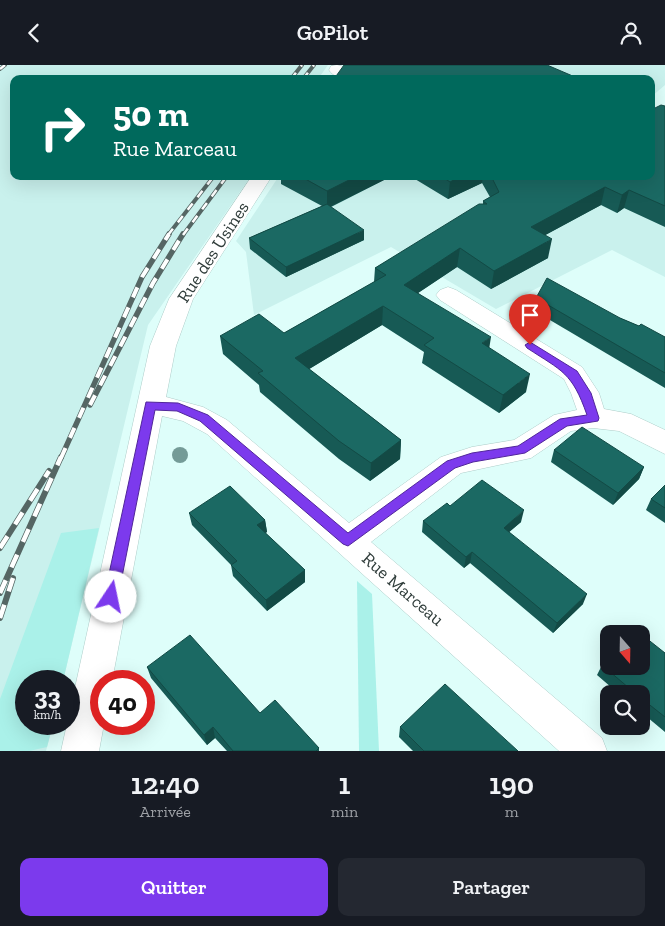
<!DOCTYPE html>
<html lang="fr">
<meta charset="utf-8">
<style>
:root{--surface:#171b24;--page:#242831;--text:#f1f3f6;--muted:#9ea1a6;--accent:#7c3aed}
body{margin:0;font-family:"Zilla Slab",serif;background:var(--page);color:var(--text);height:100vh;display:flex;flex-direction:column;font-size:19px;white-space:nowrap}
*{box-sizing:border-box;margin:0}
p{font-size:16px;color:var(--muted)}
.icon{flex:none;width:28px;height:28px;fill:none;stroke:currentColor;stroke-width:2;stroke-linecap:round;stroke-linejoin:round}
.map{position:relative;height:686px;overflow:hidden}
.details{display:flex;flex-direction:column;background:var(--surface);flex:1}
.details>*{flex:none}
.banner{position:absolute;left:10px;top:10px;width:645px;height:105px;border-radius:10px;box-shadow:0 5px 20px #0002;background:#00695c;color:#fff;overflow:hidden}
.needle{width:32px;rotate:160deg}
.fabs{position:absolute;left:600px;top:560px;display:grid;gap:10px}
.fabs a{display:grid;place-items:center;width:50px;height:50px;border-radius:10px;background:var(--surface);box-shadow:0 5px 20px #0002;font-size:25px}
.speed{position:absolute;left:15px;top:605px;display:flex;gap:10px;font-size:25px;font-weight:700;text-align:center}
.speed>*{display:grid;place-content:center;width:65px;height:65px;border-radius:50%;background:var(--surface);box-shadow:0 5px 20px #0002;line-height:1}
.speed small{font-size:12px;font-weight:400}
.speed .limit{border:8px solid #d22;background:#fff;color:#111}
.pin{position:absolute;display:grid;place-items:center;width:42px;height:42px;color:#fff;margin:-51px -21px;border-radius:50% 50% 50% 0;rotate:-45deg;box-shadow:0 0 5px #0007}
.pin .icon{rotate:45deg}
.me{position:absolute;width:55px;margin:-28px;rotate:11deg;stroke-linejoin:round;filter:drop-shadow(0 0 4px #0008)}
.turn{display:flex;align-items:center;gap:18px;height:105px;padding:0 20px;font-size:22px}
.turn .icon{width:65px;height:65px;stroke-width:2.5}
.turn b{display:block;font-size:35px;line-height:42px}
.eta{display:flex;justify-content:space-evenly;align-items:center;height:85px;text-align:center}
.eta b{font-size:30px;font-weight:600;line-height:35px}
.cta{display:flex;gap:10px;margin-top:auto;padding:10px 20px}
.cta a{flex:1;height:58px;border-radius:10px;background:var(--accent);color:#fff;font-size:20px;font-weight:600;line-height:58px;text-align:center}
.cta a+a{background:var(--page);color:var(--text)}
header{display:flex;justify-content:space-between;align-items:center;height:65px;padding:0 20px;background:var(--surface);font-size:22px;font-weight:600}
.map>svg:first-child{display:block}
</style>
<header><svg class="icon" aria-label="back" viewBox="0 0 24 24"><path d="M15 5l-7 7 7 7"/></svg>GoPilot<svg class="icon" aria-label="person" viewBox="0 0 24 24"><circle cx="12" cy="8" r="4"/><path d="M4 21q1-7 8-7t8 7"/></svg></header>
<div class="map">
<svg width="665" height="686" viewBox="0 0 665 686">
<rect width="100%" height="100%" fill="#defefa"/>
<g fill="#c9f1ed">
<path d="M 0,0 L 328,0 L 318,14 L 14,14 L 14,111 L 251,111 L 148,260 L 63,616 L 26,616 L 26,659 L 53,659 L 46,686 L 0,686 Z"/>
<path d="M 363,0 L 665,0 L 665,20 L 651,32 L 651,14 L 346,14 Z"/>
<path d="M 651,41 L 665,46 L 665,212 L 612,185 L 496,244 L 391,182 L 254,250 L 246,187 L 236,176 L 279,111 L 651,111 Z"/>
</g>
<g fill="#aaf1e9">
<path d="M 99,463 L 63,616 L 26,616 L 26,659 L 53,659 L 47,682 L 29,686 L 0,686 L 0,634 L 61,468 Z"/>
<path d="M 357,516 L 372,529 L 379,686 L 359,686 Z"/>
</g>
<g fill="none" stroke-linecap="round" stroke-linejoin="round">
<g stroke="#aecdc9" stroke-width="1">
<g id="minor">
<path d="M 337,0 L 376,10 L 378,14 C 365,14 337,18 329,5 L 331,1 Z"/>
<path d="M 252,111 L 272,111 L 193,234 L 176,281 L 166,332 L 203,342 L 227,355 L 349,458 L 441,392 L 472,382 L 514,375 L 554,350 L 577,345 L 571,328 L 564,314 L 440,235 L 436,230 L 440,225 L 448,222 L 456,225 L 582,302 L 599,328 L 604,344 L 631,349 L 665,365 L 665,389 L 619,366 L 593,363 L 571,366 L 531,393 L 461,408 L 371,477 L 602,673 L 607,686 L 559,686 L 207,369 L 183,356 L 162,351 L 112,616 L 101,616 L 101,659 L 104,659 L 99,686 L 61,686 L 67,659 L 69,659 L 69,650 L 150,281 L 169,234 Z"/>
</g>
</g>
<use href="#minor" fill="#fff" fill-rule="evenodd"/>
<g stroke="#556664" stroke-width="4">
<g id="rail-far2">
<path d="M 0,4 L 5,0"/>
<path d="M 291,14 L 302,0"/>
<path d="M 303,14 L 314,0"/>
<path d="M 168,170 L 214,111"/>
<path d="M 183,170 L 227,111"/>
</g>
</g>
<g stroke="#556664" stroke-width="5.5">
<g id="rail-far1">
<path d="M 90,340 L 153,218 L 183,169"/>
<path d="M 61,393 L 142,212 L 169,169"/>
</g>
</g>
<g stroke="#556664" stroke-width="6">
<g id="rail">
<path d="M 0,483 L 49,406"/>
<path d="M 0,528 L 61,392"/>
<path d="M 0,553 L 13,513"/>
</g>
</g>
<use href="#rail-far2" stroke="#fff" stroke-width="2.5" stroke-dasharray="8" stroke-linecap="butt"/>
<use href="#rail-far1" stroke="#fff" stroke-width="4" stroke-dasharray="11" stroke-linecap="butt"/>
<use href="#rail" stroke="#fff" stroke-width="4.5" stroke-dasharray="14" stroke-linecap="butt"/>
</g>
<circle fill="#749b97" cx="180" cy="390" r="8"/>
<g fill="#175a55">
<path d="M 665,41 L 665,162 L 624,143 L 617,148 L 601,140 L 545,170 L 548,193 L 491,224 L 457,202 L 418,228 L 489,283 L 526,327 L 499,348 L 422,298 L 424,287 L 382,260 L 309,304 L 401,375 L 400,394 L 370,416 L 339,394 L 260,327 L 259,320 L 223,289 L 220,271 L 284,268 L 374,217 L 375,203 L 483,139 L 483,136 L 490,132 L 482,118 L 448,134 L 410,111 L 538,111 L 540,112 Z"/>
<path d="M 281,111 L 392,111 L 331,142 L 364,175 L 286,212 L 250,184 L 249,173 L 322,141 L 281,119 Z"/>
<path d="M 536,233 L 620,253 L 665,272 L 665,323 L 533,245 Z"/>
<path d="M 554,385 L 644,402 L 639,414 L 613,440 L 551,397 Z"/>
<path d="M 665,420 L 665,458 L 646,445 L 651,434 Z"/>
<path d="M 450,441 L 521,457 L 509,467 L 583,539 L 553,568 L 470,498 L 464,503 L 422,467 L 423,456 Z"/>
<path d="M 189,448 L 265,455 L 267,467 L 265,468 L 305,505 L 305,517 L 267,546 L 233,511 L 231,500 L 192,460 Z"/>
<path d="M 665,588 L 665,667 L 641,647 L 641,629 L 619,629 L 597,610 L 602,600 Z"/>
<path d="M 147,602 L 260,648 L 319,683 L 319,686 L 227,686 L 215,673 L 207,680 L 151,613 Z"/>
<path d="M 400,662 L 518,686 L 413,686 L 399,672 Z"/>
</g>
<g fill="#134a45">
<path d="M 357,111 L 392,111 L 327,143 L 327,126 Z"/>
<path d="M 461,111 L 483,111 L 482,118 L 448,134 L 450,117 Z"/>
<path d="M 605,122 L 601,140 L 527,180 L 531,162 Z"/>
<path d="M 629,125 L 624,143 L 617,148 L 622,130 Z"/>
<path d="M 364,165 L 364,175 L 286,212 L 286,202 Z"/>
<path d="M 552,174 L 548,193 L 491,224 L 494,206 Z"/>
<path d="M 460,183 L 457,202 L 403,238 L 404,220 Z"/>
<path d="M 383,241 L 382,260 L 296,312 L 295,293 Z"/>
<path d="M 491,272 L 488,291 L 482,278 Z"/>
<path d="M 530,309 L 526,327 L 499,348 L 503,330 Z"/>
<path d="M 401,375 L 400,394 L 370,416 L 371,398 Z"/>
<path d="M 644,402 L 639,414 L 613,440 L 618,428 Z"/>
<path d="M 524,445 L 521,457 L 501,474 L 504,463 Z"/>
<path d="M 265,455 L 267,467 L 259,472 L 257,460 Z"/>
<path d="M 472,487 L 470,498 L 464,503 L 466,492 Z"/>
<path d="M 305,505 L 305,517 L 267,546 L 266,535 Z"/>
<path d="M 587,529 L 583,539 L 553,568 L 557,558 Z"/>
<path d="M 213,662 L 215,673 L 207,680 L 204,670 Z"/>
</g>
<g fill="#1b6963" stroke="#134a45">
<path d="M 344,0 L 547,0 L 575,12 L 571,14 L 334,14 Z"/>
<path d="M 661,40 L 665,41 L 665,141 L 629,125 L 622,130 L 605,122 L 531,162 L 552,174 L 494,206 L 460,183 L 404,220 L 491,272 L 482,278 L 530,309 L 503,330 L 424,280 L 434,273 L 383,241 L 295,293 L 401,375 L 371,398 L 339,376 L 258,308 L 263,306 L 220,271 L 259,249 L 284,268 L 386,210 L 375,203 L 479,139 L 487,139 L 483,136 L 499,127 L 491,111 L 538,111 L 540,112 L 542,111 L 651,111 L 651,45 Z"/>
<path d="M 300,111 L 357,111 L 327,126 Z"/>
<path d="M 441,111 L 461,111 L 450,117 Z"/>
<path d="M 327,139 L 364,165 L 286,202 L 249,173 Z"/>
<path d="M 547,213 L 620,253 L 639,261 L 641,259 L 665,272 L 665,308 L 536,233 Z"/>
<path d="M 582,362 L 644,402 L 618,428 L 554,385 Z"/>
<path d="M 482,415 L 524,445 L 504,463 L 587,529 L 557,558 L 472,487 L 466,492 L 423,456 L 447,438 L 450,441 Z"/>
<path d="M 665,420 L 665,443 L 651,434 Z"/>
<path d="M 230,421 L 265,455 L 257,460 L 305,505 L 266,535 L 231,500 L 237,496 L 189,448 Z"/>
<path d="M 636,565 L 640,569 L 633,569 Z"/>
<path d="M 641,569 L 665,588 L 665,652 L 641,633 L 641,629 L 636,629 L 602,600 L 609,593 L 609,601 L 641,601 Z"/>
<path d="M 190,570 L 260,648 L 275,635 L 319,683 L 316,686 L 233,686 L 213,662 L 204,670 L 147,602 Z"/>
<path d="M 445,619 L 518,686 L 424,686 L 400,662 Z"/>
</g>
<path fill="#7c3aed" stroke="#51269a" d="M 530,277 L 577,306 L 591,328 L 599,353 L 598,356 L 567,361 L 525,388 L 473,397 L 455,403 L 348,481 L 343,479 L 200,356 L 177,346 L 155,345 L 118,532 L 116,537 L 111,538 L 106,537 L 104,532 L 146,337 L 178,338 L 208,350 L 348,468 L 447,396 L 472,388 L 518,381 L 560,354 L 587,350 C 572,307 562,306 527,283 L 525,280 Z"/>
<g text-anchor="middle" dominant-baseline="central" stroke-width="5" stroke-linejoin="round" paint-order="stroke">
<g font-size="18" fill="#2f3c3a" stroke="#fff">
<text transform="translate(213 187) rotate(-57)">Rue des Usines</text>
<text transform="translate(403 524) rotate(41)">Rue Marceau</text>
</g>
</g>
</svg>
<div class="fabs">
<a><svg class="needle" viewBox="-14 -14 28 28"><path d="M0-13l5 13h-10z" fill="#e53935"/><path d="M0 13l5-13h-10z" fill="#9ea1a6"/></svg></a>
<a><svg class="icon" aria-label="search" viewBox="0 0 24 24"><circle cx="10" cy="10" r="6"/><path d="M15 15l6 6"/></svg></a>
</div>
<div class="speed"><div>33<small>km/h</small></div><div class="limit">40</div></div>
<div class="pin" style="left:530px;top:280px;background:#d93025"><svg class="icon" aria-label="arrive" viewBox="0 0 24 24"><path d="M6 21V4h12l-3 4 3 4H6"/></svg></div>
<svg class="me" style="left:111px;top:532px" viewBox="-20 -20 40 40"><circle r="19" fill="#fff"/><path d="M0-13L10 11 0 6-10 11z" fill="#7c3aed"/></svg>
<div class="banner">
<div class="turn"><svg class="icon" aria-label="right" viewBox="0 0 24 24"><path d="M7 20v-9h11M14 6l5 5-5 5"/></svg><div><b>50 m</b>Rue Marceau</div></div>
</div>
</div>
<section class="details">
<div class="eta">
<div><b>12:40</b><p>Arrivée</p></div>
<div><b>1</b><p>min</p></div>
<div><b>190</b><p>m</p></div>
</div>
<div class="cta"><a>Quitter</a><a>Partager</a></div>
</section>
